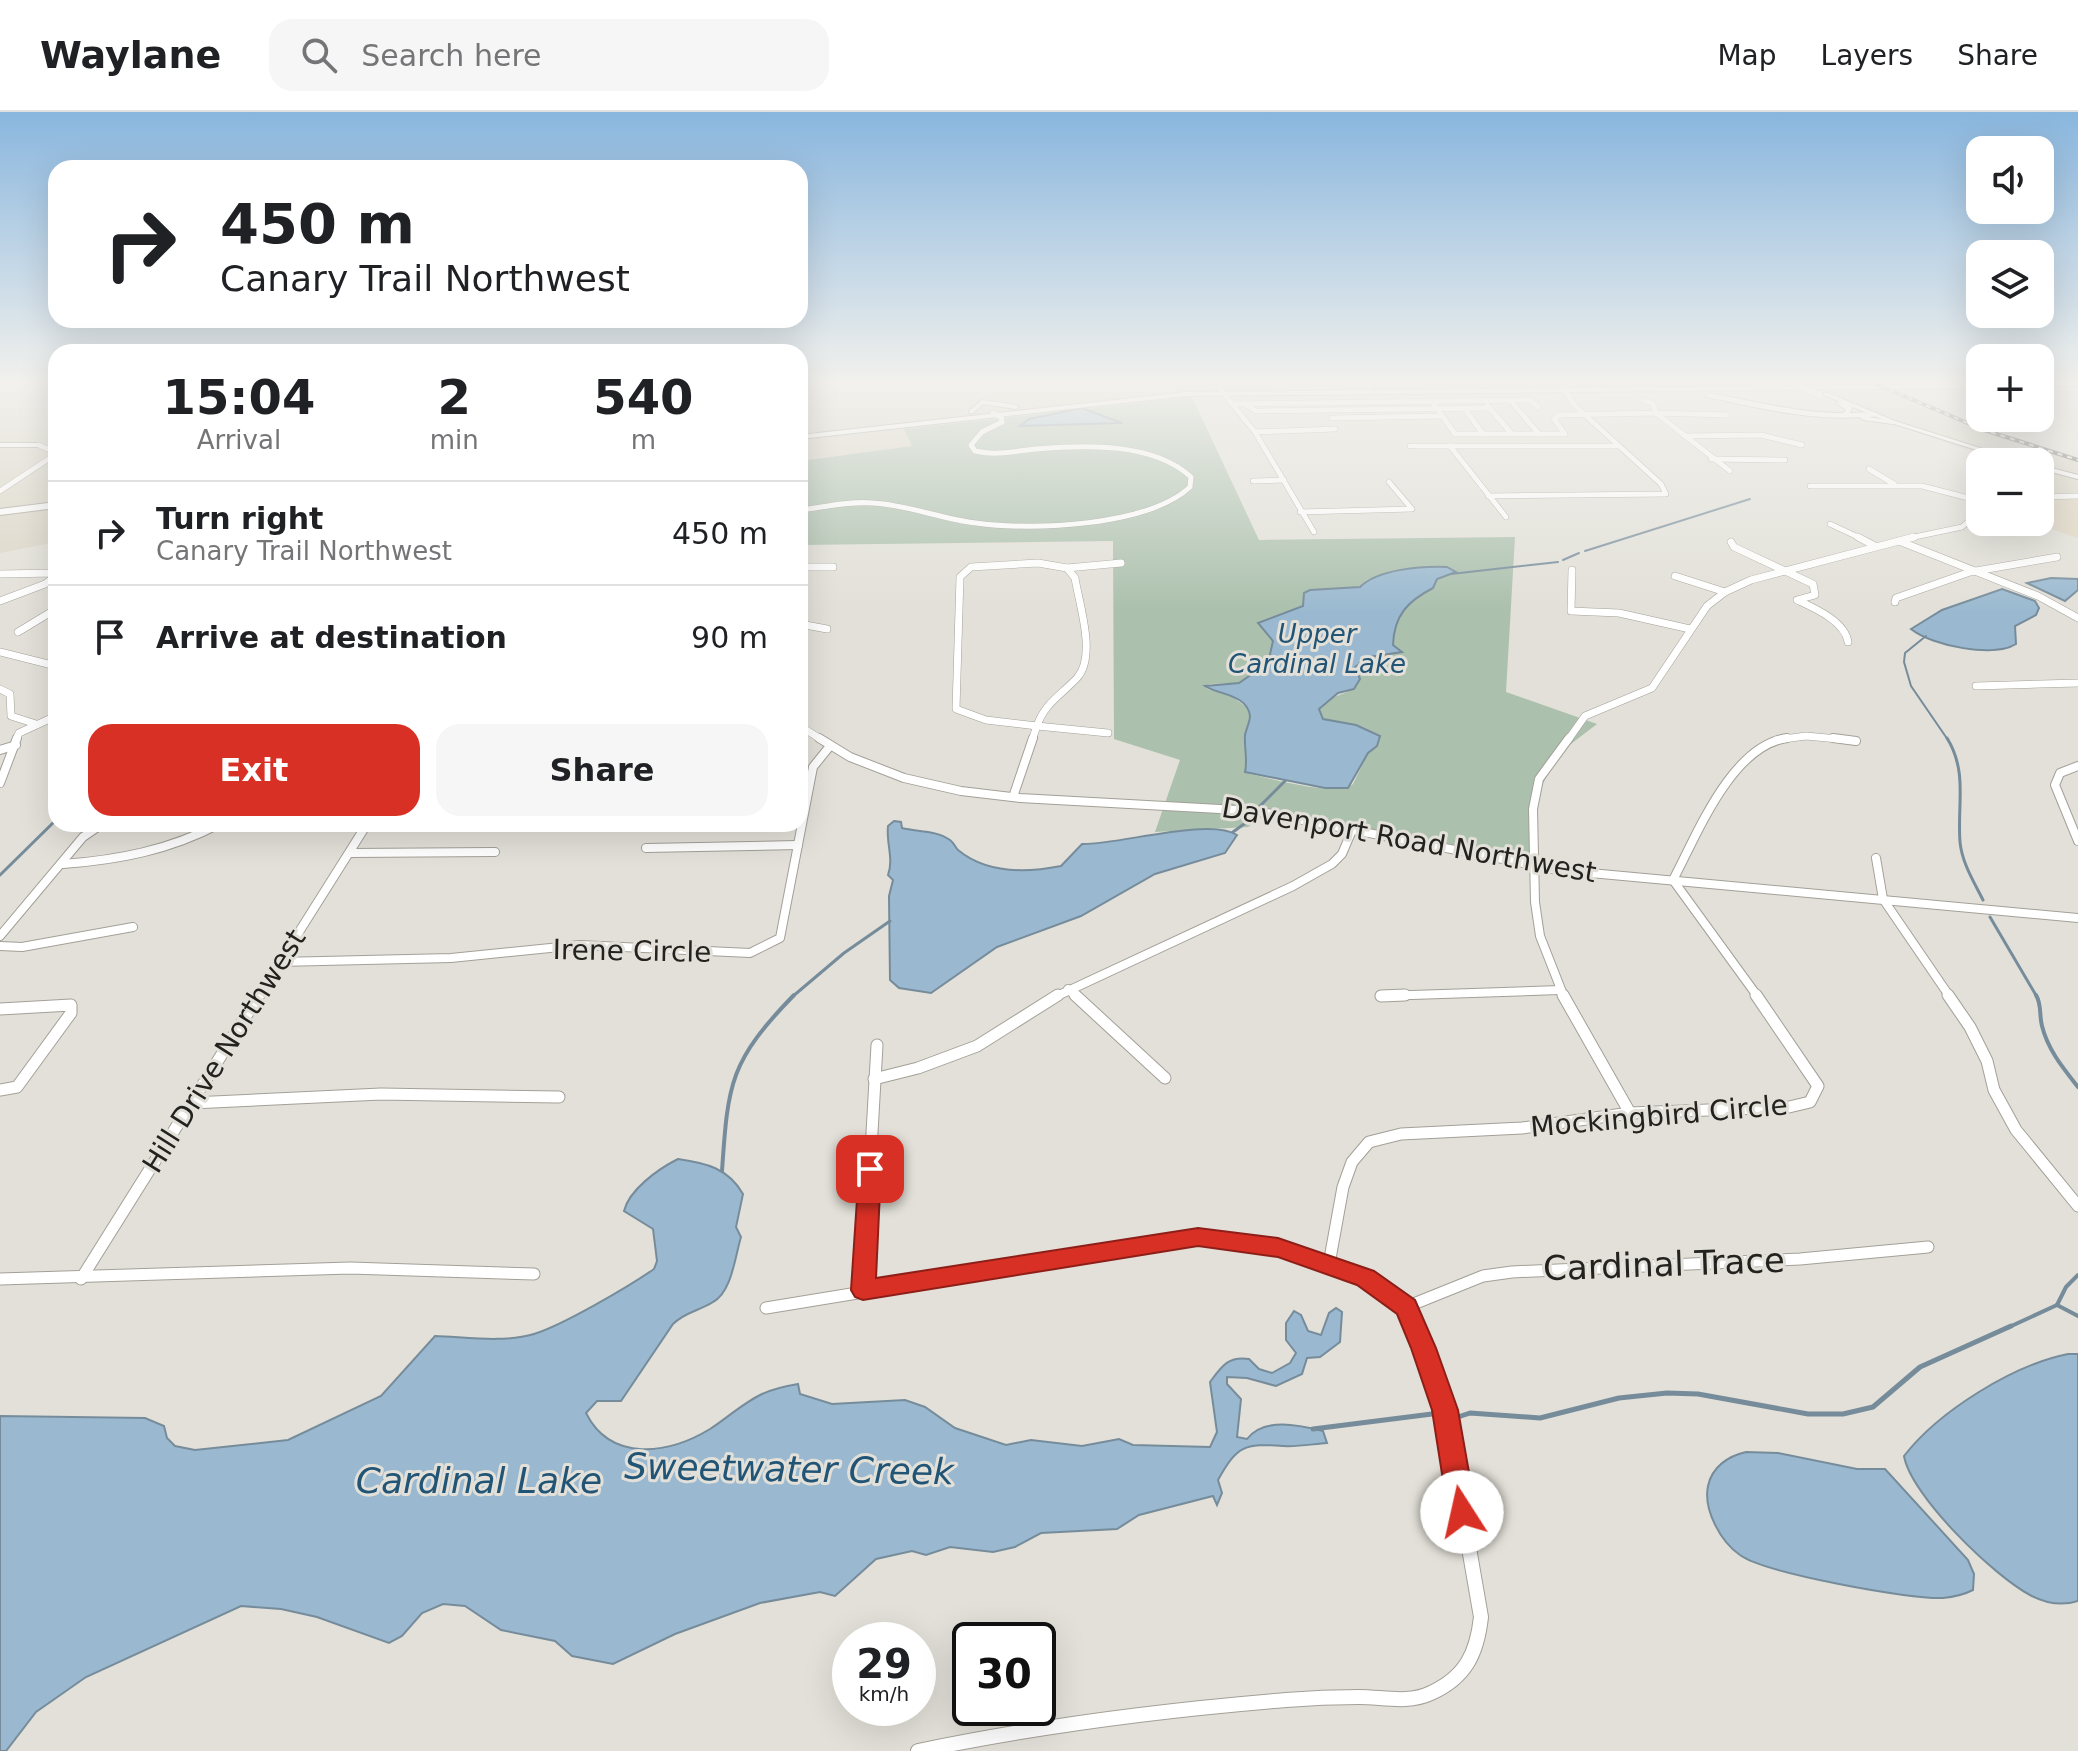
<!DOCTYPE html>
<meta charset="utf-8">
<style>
:root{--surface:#fff;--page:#f6f6f6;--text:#202124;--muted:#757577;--line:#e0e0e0;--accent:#d93025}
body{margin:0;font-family:"DejaVu Sans",sans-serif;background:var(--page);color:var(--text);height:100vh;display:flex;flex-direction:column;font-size:30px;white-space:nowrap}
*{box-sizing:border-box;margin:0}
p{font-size:26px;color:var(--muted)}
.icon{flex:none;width:44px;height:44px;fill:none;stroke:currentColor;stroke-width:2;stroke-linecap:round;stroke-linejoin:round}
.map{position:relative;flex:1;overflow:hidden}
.sheet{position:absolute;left:48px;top:232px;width:760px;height:488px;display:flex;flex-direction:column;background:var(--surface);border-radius:24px;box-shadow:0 8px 32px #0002}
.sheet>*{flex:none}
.banner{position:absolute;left:48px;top:48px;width:760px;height:168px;border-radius:24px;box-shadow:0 8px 32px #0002;background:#fff;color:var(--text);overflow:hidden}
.tools{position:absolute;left:1966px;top:24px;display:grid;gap:16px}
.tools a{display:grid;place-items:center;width:88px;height:88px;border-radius:16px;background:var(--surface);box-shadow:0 8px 32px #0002;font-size:40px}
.speed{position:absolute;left:832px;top:1510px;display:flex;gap:16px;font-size:40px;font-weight:700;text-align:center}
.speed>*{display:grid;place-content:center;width:104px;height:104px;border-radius:50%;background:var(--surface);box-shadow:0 8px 32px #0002;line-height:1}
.speed small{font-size:20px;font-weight:400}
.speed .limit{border:4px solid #111;border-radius:12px;background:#fff;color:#111}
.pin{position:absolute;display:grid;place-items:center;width:68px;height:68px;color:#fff;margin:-34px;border-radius:16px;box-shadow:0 4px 12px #0006}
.me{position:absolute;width:88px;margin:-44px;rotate:350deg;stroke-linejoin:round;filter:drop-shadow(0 0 6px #0008)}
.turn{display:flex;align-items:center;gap:28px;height:168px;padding:0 40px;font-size:36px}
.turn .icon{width:104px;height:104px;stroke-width:2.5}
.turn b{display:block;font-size:56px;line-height:68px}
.eta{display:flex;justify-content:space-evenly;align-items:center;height:136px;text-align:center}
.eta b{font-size:48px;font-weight:600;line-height:56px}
.action{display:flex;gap:16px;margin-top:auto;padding:16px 40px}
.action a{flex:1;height:92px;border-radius:24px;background:var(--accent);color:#fff;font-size:32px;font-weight:600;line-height:92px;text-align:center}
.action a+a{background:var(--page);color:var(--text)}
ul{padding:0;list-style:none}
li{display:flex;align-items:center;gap:24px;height:104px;padding:0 40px;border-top:2px solid var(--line)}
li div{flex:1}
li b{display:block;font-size:30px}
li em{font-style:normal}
header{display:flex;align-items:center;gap:48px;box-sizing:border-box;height:112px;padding:0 40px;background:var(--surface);border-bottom:2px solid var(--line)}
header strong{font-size:38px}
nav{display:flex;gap:44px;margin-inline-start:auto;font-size:28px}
.search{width:560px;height:72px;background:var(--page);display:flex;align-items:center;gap:20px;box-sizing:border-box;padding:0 28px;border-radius:24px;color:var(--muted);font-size:30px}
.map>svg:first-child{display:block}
</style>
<header>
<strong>Waylane</strong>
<div class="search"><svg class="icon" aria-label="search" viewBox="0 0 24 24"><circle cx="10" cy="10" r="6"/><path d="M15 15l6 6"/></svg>Search here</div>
<nav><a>Map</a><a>Layers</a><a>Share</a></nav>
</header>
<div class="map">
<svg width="2078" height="1639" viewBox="0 0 2078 1639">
<rect width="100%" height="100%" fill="#e2e0d8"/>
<g fill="#dad5c6">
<path d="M 0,270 L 56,270 L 56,430 L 0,441 Z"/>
<path d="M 800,270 L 976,270 L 1009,302 L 905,317 L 912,334 L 800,349 Z"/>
<path d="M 1782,270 L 1878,270 L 1988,317 L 2078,345 L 2078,386 L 2046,386 L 2040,382 L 2040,363 L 2047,362 L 2040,359 L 2040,350 L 2009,350 L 1952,333 Z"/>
</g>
<g fill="#dfd5c0">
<path d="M 976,270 L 1609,270 L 1624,278 L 1189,279 L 1192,285 L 1009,302 Z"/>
<path d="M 2040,386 L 2078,386 L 2078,426 L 2030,410 L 2040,410 Z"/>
</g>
<path fill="#abc0ad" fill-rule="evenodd" d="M 1192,285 L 1259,428 L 1515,425 L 1506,580 L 1597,612 L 1559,641 L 1537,683 L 1530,750 L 1269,699 L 1248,715 L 1155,720 L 1180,648 L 1114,627 L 1113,429 L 800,433 L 800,349 L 912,334 L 904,317 ZM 1447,455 L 1448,463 L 1437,467 L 1433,476 C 1408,489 1394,503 1393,533 L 1402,540 C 1365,544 1359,544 1347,580 L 1329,587 L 1319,597 L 1323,607 L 1356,613 L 1377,634 L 1368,641 L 1353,672 C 1334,685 1273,667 1250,662 L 1245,621 L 1250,605 L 1247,596 L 1231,583 L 1207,577 L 1209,572 L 1239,571 L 1268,551 L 1273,529 L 1258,511 L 1297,497 L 1303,493 L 1304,485 L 1360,474 L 1367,468 L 1403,458 Z"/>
<g fill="#9ab9d0" stroke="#768c9b" stroke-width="2">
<path d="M 1082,296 L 1122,311 L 1020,314 L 1029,307 Z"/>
<path d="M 1447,455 L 1456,460 L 1437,467 L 1433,476 C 1408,489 1394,503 1393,533 L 1402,540 L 1369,545 L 1355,555 L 1360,567 L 1354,577 L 1338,581 L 1319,597 L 1323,607 L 1356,613 L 1380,624 L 1377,634 L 1368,641 L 1348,676 L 1325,676 L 1245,660 C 1248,648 1244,636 1245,623 C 1246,617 1250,610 1250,604 C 1247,582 1219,583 1205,574 L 1239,571 L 1268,551 L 1273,529 L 1258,511 L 1303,494 L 1304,481 L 1310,478 L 1360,475 C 1378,457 1422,454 1447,455 Z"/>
<path d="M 2051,466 L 2078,467 L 2078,478 L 2065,489 L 2027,471 Z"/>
<path d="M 2002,477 L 2035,489 L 2039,496 L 2036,503 L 2015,514 L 2016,532 C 1994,546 1932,534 1911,517 L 1942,498 Z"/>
<path d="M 894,709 L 901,710 L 902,716 C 917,720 936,718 950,728 C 954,731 955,735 958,738 C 987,762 1026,761 1061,754 L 1082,732 C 1118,733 1209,705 1237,723 L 1225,741 L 1155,762 L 1081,804 L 997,835 L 931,881 L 899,876 L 890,868 L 889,784 L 893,768 L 888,763 C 894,747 886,731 888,714 Z"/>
<path d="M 678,1047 C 706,1051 728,1056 743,1082 L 736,1115 L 741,1125 C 735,1144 732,1180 713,1190 C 699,1199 685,1200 673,1212 L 621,1289 L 597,1289 L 586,1301 C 611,1351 669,1342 710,1317 C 727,1306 743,1291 762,1282 C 773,1277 786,1274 798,1272 L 800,1282 L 832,1292 L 905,1288 L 925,1295 L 955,1316 L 1006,1333 L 1031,1328 L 1082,1334 L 1119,1327 L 1133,1333 L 1210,1335 L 1217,1320 L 1210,1270 C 1222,1254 1228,1244 1249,1247 L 1259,1257 L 1272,1261 L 1290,1251 L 1296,1241 L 1286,1228 L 1286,1211 L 1294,1199 L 1301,1203 L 1308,1219 L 1321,1223 L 1329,1201 L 1336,1196 L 1342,1200 L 1340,1230 L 1320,1245 L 1307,1246 L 1302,1262 L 1276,1274 L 1247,1266 L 1227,1265 L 1227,1272 L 1241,1287 L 1237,1325 L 1247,1327 C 1264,1305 1299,1313 1323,1319 L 1327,1331 C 1313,1332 1297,1335 1283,1334 C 1244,1331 1237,1334 1218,1368 L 1222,1381 L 1217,1393 L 1213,1384 L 1139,1403 L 1117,1417 L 1041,1421 L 1015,1435 L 993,1440 L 950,1435 L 926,1443 L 912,1439 L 876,1447 L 835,1484 L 820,1480 L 760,1491 L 675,1522 L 613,1552 L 572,1544 L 555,1529 L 501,1518 L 465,1494 L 443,1492 L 422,1501 L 402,1524 L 389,1531 L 317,1505 L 281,1497 L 241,1494 L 86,1565 L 36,1600 L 6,1639 L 0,1639 L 0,1304 L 145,1306 L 164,1314 L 167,1326 L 175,1334 L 195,1338 L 288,1328 L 381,1284 L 435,1224 C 466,1225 503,1231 534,1222 C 563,1213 628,1175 654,1157 L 657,1149 L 653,1117 L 624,1099 C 629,1078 658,1057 678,1047 Z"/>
<path d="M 2068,1242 L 2078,1242 L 2078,1489 C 2062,1494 2045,1491 2030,1483 C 1994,1464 1911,1384 1904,1344 C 1939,1299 2013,1253 2068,1242 Z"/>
<path d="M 1746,1340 L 1778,1341 L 1857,1357 L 1885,1357 L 1968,1448 L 1974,1462 L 1973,1478 C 1963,1483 1954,1485 1943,1486 C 1912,1488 1764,1461 1740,1443 C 1721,1430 1703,1398 1708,1374 C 1712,1355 1728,1344 1746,1340 Z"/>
</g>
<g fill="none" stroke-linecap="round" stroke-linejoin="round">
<g stroke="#768c9b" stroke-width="2">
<path d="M 1585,439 L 1750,387"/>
<path d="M 1563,448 L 1579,441"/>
<path d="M 1451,462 L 1558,450"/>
<path d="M 1926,524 L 1905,541 L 1904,550 L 1911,574 L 1948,628"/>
</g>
<g stroke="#768c9b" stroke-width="3">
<path d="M 1947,626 C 1968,660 1957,693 1960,730 C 1962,751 1974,770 1983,788"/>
<path d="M 1260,694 L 1285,669"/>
<path d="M 1233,720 L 1255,704"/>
<path d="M 0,763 L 56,708"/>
<path d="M 1990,805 L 2037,885"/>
<path d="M 792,885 L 844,841 L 890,809"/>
</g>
<g stroke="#768c9b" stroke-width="4">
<path d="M 2036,883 C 2042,893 2039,903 2042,914 C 2048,938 2063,956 2078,975"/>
<path d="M 722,1059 C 728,970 730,949 794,883"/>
<path d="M 2057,1193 L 2066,1175 L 2078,1163"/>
<path d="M 2057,1193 L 2078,1204"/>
<path d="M 2007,1216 L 2057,1193"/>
</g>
<g stroke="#768c9b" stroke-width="5">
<path d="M 1461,1304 L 1470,1301 L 1540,1306 L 1619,1286 L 1667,1281 L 1698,1282 L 1808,1302 L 1843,1302 L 1873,1295 L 1920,1255 L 2011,1214"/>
<path d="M 1313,1317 L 1432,1302"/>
</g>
<g stroke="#a3a098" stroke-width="6">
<g id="minor-far4">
<path d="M 1366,270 L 1369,275"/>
<path d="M 1220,277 L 1255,320 L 1314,420"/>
<path d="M 1431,288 L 1455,322 L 1565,322 L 1554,307 L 1559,303 L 1656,301 L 1730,359"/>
<path d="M 1510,288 L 1539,322"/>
<path d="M 1644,288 L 1653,292 L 1656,301 L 1727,303"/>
<path d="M 1233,292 L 1530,288 L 1538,295"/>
<path d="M 1245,292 L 1256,299 L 1490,296"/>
<path d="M 1487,293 L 1511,321"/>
<path d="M 1464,296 L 1483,322"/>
<path d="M 1332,306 L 1442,304"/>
<path d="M 1255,320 L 1335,317"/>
<path d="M 1684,324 L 1761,323 L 1802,333"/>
<path d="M 39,333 L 50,338 L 52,345"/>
<path d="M 1410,334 L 1617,334"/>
<path d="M 1450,334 L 1506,405"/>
<path d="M 1711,347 L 1785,348"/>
<path d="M 1869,357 L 1894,372"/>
<path d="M 1253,369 L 1284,368"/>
<path d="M 1810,374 L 1922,374 L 1980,389"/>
<path d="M 0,379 L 56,342"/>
<path d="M 1488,384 L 1666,382 L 1661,372 L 1574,293 L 1560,270"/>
<path d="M 2040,385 L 2078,384"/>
<path d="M 800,398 C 824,395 849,389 873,391 C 909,393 941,407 976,411 C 1032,419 1148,414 1190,375 L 1191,365 C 1153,330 1085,333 1036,337 C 1015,339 996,344 975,339 L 971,333 L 982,320 L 1002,310 L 1001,305 L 993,301"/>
<path d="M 1300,400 L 1412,397 L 1389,370"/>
<path d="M 1830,412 L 1862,427"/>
<path d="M 1905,427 L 1962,415 L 1980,399"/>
</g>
</g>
<g stroke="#a3a098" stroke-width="8">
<g id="minor-far3">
<path d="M 1858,425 L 1875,434"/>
<path d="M 1899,429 L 2038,484 L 2078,506"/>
<path d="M 1731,430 L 1734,435 L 1813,472 L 1815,483 L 1797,488 C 1814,496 1845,509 1848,530"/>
<path d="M 1038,451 L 1067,456 L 1075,466 C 1079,492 1097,544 1077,566 C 1061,583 1044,592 1037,614 L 986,608 L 956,597 L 960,465 L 971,455 Z"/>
<path d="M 800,455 L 833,455"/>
<path d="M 1067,456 L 1121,451"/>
<path d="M 1572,458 L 1571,499 L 1619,501 L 1690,517"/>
<path d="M 0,462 L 56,461"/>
<path d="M 1675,464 L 1725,480"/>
<path d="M 0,489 L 45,472 L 56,464"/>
<path d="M 1895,490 L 1896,486 L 1970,460 L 2057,445"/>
<path d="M 800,512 L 827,517"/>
<path d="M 18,520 L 56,497"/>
<path d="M 0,540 L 56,554"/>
<path d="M 1976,574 L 2078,571"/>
<path d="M 0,577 L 10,582 L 11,604 L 36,612"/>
<path d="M 800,614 L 822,628"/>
<path d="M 1037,614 L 1108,621"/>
<path d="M 16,628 L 19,621 L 56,604"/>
<path d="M 1032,628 L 1037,614"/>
<path d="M 1568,628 L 1585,604 L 1652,576 L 1707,494 L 1725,480 L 1751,468 L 1914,425"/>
<path d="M 1776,628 L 1806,624 L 1849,628"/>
</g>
</g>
<g stroke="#a3a098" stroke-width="10">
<g id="minor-far2">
<path d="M 819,626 L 850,645 L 904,666 L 961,679 L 1020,686 L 1256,699 L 1558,758 L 2078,806"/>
<path d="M 1833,626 L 1856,629"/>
<path d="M 0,638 L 16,633"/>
<path d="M 2078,654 L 2060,661 L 2055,673 L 2078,729"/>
<path d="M 0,671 L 17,626"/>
<path d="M 1013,685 L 1033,626"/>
<path d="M 646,736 L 798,733"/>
<path d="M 350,741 L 495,740"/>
<path d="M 1876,746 L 1883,787 L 1950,885"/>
<path d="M 63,752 C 118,748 170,738 219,712"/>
<path d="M 0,824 L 83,725 L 102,712"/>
<path d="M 0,834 L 22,835 L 133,815"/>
<path d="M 279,850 L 451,846 L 580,833 L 750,841 L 780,826 L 813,655 L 830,634"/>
<path d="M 1068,877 L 1077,885"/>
<path d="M 1381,884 L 1560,878"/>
<path d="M 258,885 L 367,712"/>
<path d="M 1055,885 L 1293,774 L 1332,752 L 1342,742 L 1353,716"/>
<path d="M 1564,885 L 1540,824 L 1535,790 L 1533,697 L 1539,667 L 1569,626"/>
<path d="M 1758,885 L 1673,768 C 1697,723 1731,634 1787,626"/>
</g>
</g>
<g stroke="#a3a098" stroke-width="13">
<g id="minor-far1">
<path d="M 1075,883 L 1165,966"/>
<path d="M 1563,883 L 1630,1001"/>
<path d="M 1948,883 L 1970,915 L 1987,949 L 1994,978 L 2016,1018 L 2078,1094"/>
<path d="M 1381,884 L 1405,883"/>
<path d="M 0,897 L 71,893 L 71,901 L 17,975 L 0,978"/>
<path d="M 874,967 L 918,956 L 977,934 L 1058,883"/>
<path d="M 192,991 L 381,982 L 559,985"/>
<path d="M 1329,1152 L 1343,1075 L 1352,1050 L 1369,1030 L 1401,1022 L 1522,1016 L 1630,1001 L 1789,995 L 1810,990 L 1818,974 L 1756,883"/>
<path d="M 0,1167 L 350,1156 L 534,1162"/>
<path d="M 81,1167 L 259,883"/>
<path d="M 863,1178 L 877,933"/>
<path d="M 1406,1195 L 1483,1164 L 1512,1160 L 1800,1147 L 1928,1135"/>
<path d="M 766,1196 L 1198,1125 L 1278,1136 L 1366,1166 L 1406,1195 L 1415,1216"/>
</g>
</g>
<g stroke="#a3a098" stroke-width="16">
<path id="minor" d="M 918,1639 C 1038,1614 1163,1598 1286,1588 C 1310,1586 1335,1585 1359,1585 C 1383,1585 1408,1592 1431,1581 C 1466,1565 1477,1541 1481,1505 L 1445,1298 L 1414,1214"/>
</g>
<g stroke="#a3a098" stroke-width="2">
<g id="major">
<path d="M 1824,281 L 1828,281 L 1895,309 L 2024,350 L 2015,350 L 1891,311 L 1824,283 Z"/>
<path d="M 982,288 L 1016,293 L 1019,295 L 1016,297 L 983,292 L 973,301 L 969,301 L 969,299 Z"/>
<path d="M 0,331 L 39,331 L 42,333 L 39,335 L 0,335 Z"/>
<path d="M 2040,353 L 2078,363 L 2078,367 L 2040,357 Z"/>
</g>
</g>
<g stroke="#a3a098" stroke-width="2">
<g id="highway">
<rect x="2040" y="270" width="38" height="4"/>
<path d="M 1980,272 L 1980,276 L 1186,284 L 800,327 L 800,323 L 1186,280 Z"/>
<path d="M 1709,281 C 1754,289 1797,301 1843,301 L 1846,298 L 1836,291 L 1840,289 L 1853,295 L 1850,301 L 1874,300 L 1878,302 L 1877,304 L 1869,305 L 1897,310 L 1893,312 L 1863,308 L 1860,305 C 1808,309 1757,295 1706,285 Z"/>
<path d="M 56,390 L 56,396 L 0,403 L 0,397 Z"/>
</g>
</g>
<use href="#minor-far4" stroke="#fff" stroke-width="5"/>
<use href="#minor-far3" stroke="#fff" stroke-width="7"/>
<use href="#minor-far2" stroke="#fff" stroke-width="8"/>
<use href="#minor-far1" stroke="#fff" stroke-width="11"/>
<use href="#minor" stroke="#fff" stroke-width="14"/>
<use href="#major" fill="#fff" fill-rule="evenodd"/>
<use href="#highway" fill="#fff" fill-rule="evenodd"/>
<g stroke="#6e6d68" stroke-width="4">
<path id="rail" d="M 1871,270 L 1984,318 L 2078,348"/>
</g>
<use href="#rail" stroke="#e2e0d8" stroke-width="2" stroke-dasharray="5" stroke-linecap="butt"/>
<g stroke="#a3a098" stroke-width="7" stroke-linecap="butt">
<path id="major-bridge" d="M 1787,270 L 1820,283"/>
</g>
<use href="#major-bridge" stroke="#fff" stroke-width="6"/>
</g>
<linearGradient id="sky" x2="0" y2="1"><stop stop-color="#89b6de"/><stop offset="0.54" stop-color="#f2f1ed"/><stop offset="1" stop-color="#f2f1ed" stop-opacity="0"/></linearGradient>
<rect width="2078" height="500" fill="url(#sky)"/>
<path fill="#d93025" stroke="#8d1f18" stroke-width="2" d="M 870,1049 L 881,1057 L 876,1166 L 1198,1116 L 1278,1126 L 1374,1159 L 1415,1188 L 1436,1236 L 1458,1298 L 1476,1400 L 1471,1409 L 1462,1413 L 1452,1409 L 1448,1400 L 1432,1298 L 1411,1236 L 1397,1202 L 1357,1173 L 1278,1145 L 1198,1134 L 863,1188 L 855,1185 L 851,1178 L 859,1057 Z"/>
<g text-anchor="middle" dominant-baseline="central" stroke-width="6" stroke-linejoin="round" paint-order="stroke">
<g font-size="26" font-style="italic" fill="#215475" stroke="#e2e0d8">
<text x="1317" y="522">Upper<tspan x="1317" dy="30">Cardinal Lake</tspan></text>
</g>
<g font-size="28" fill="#23221f" stroke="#e2e0d8">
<text transform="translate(1409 728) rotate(10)">Davenport Road Northwest</text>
<text transform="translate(632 839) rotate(1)">Irene Circle</text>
<text transform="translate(224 939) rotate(-58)">Hill Drive Northwest</text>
<text transform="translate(1659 1004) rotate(-5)">Mockingbird Circle</text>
</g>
<g font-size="34" fill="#23221f" stroke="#e2e0d8">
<text transform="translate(1664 1152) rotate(-2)">Cardinal Trace</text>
</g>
<g font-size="36" font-style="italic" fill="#215475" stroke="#e2e0d8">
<text transform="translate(789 1357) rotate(1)">Sweetwater Creek</text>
<text x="479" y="1368">Cardinal Lake</text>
</g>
</g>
</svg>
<div class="tools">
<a><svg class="icon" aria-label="sound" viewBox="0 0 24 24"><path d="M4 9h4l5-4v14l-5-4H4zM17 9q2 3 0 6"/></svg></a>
<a><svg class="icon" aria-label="layers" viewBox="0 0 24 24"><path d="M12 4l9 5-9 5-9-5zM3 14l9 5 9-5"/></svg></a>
<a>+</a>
<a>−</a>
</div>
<div class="speed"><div>29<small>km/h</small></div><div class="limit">30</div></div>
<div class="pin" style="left:870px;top:1057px;background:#d93025"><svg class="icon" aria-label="arrive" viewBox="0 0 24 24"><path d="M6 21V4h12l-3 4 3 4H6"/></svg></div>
<svg class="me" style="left:1462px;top:1400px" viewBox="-20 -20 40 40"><circle r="19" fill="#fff"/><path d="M0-13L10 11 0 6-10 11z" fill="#d93025"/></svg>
<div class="banner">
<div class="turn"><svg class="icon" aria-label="right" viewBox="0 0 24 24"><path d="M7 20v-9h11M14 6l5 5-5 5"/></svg><div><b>450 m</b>Canary Trail Northwest</div></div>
</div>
<section class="sheet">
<div class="eta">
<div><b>15:04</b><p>Arrival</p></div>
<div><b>2</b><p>min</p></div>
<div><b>540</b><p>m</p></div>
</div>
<ul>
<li><svg class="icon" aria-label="right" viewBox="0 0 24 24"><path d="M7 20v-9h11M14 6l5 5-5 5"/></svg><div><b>Turn right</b><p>Canary Trail Northwest</p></div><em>450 m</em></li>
<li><svg class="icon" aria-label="arrive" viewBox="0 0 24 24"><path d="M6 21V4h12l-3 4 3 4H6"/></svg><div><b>Arrive at destination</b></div><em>90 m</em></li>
</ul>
<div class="action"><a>Exit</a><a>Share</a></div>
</section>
</div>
